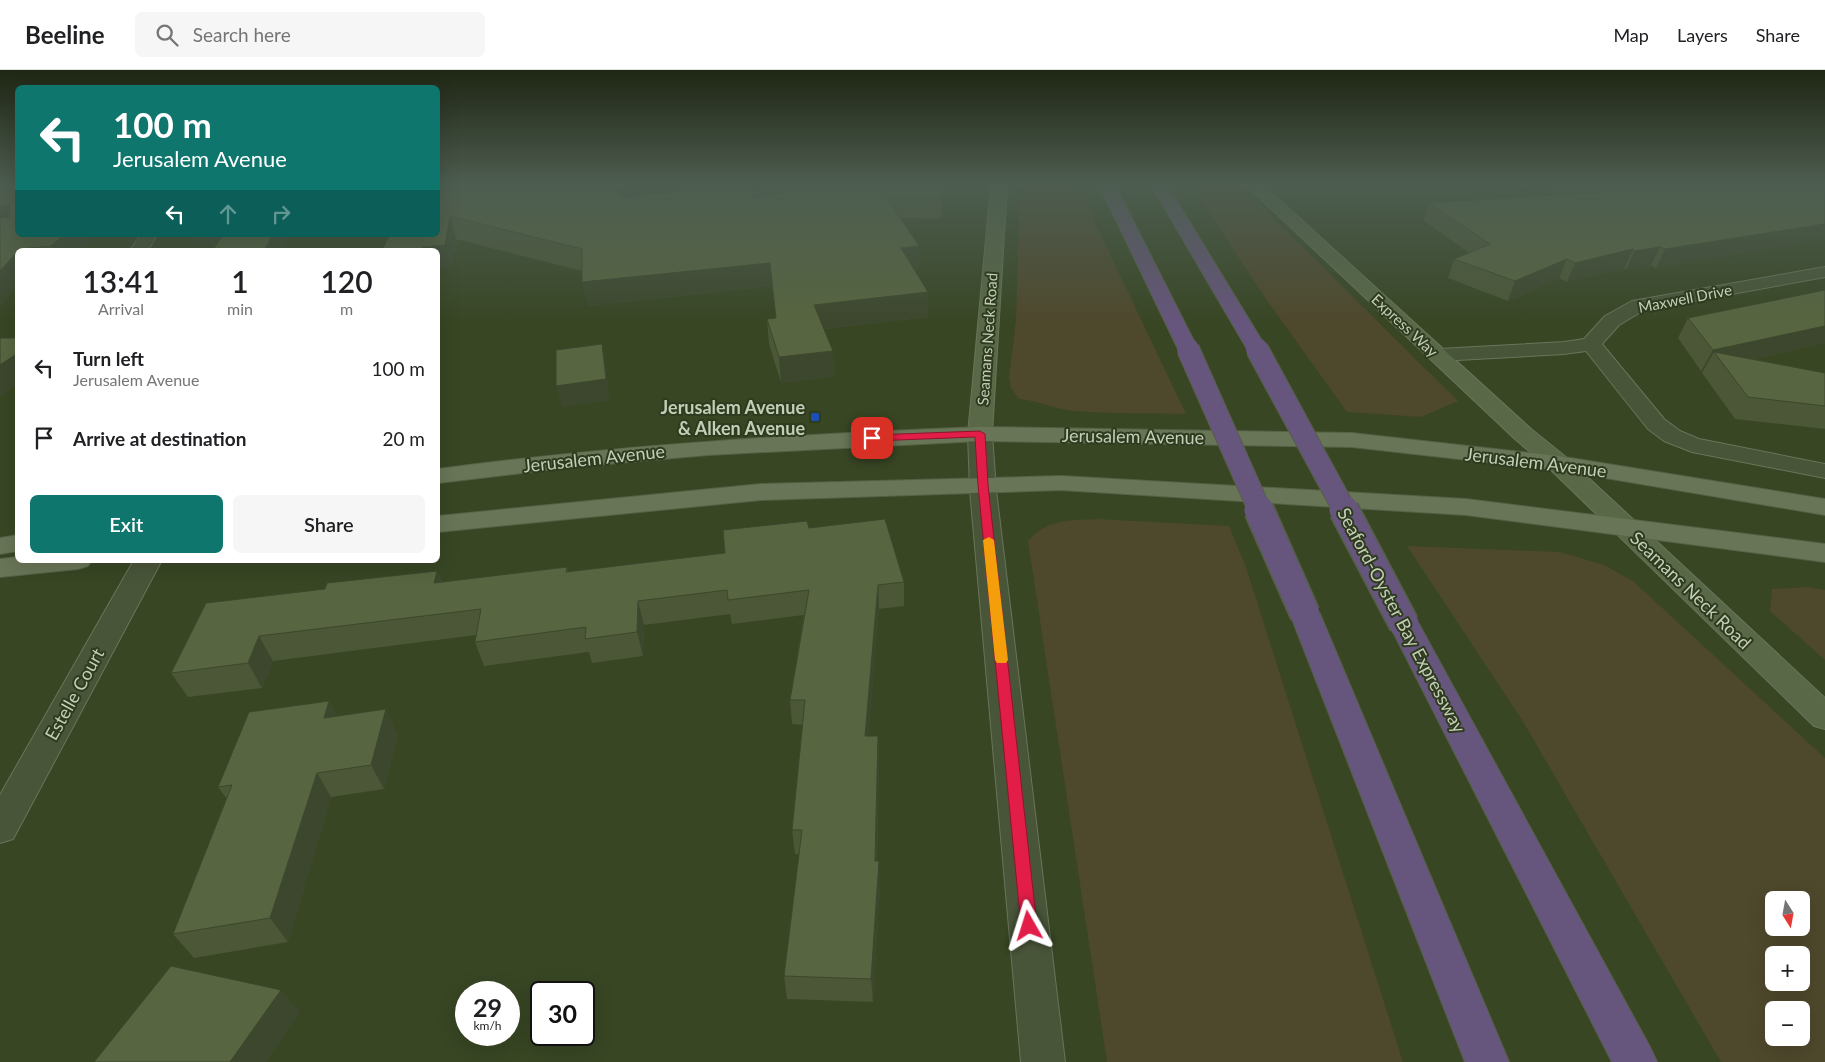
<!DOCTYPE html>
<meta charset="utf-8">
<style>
:root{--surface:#fff;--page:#f6f6f6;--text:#202124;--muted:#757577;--line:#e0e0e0;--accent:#0f766e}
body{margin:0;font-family:Lato,sans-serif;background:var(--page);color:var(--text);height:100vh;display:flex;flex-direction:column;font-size:19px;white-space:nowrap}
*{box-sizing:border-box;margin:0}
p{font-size:16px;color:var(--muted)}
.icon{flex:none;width:28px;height:28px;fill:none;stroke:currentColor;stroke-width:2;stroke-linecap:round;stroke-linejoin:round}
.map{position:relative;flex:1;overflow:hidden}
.sheet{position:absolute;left:15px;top:178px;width:425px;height:315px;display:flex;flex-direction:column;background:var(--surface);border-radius:8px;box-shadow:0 5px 20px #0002}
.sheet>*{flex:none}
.hud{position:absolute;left:15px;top:15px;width:425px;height:152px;border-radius:8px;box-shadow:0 5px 20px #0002;background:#0f766e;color:#fff;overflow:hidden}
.needle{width:32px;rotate:169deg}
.tools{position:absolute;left:1765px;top:821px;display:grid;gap:10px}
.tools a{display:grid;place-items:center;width:45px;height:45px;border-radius:8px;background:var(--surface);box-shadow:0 5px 20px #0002;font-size:25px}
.speed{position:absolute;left:455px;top:911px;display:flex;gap:10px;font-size:25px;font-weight:700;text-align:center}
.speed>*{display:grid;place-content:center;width:65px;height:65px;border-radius:50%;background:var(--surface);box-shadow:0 5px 20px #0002;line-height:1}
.speed small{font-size:12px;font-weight:400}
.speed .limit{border:2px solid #111;border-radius:8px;background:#fff;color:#111}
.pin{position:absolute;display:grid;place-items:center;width:42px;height:42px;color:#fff;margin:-21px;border-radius:10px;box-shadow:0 2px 8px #0006}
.me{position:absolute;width:55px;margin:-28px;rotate:354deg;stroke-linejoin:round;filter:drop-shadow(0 0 4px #0008)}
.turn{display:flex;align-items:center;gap:18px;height:105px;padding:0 15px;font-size:22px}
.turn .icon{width:65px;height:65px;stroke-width:2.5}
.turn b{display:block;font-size:35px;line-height:42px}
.lanes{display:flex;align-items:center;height:48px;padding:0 15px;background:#0003;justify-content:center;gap:25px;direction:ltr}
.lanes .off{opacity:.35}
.eta{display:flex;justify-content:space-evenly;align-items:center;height:85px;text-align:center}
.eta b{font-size:30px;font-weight:600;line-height:35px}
.action{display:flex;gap:10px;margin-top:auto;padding:10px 15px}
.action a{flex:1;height:58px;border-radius:8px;background:var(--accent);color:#fff;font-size:20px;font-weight:600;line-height:58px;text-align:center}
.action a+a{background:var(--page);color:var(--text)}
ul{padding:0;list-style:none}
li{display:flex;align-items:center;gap:15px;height:70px;padding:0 15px}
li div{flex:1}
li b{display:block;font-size:19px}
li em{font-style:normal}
header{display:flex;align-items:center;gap:30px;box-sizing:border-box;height:70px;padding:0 25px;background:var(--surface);border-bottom:1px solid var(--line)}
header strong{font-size:24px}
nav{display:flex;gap:28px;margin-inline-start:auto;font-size:18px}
.search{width:350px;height:45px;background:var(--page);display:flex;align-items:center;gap:12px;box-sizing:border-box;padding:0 18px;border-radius:8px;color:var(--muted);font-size:19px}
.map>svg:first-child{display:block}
</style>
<header>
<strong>Beeline</strong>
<div class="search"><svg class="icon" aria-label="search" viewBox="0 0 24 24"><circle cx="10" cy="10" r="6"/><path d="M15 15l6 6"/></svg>Search here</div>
<nav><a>Map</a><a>Layers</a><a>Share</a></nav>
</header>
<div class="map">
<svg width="1825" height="992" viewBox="0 0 1825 992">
<rect width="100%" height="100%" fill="#384624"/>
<g fill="#4e482c" fill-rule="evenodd">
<path d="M 1020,115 L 1077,115 L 1186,344 C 1149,343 1112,344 1075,341 C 1055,340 1038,330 1019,329 L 1011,318 L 1009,307 L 1016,250 Z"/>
<path d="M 1191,115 L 1240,115 L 1458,331 L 1421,347 L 1347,342 L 1268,232 Z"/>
<path d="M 1097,449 L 1229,456 L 1245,494 L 1403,992 L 1107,992 L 1028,471 C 1048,448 1069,451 1097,449 Z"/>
<path d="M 1407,476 L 1560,482 L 1604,495 L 1633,511 L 1825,688 L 1825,992 L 1721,992 L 1522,650 ZM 1774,830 L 1801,830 L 1801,858 L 1774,858 ZM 1774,885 L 1801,885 L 1801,912 L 1774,912 ZM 1774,940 L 1801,940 L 1801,968 L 1774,968 Z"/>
<path d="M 1808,517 L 1825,520 L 1825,590 L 1770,541 L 1772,519 Z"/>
</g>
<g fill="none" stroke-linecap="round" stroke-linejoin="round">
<g stroke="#69755b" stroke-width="2">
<g id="street">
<path d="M 769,115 L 785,115 L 786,118 C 775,133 747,139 730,134 L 728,131 L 730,128 C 744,124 757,126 768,119 Z"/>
<path d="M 141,165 L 157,165 L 148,180 L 130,180 Z"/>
<path d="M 1825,197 L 1825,207 L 1644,240 L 1619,255 L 1602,274 L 1664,349 L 1680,361 L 1699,369 L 1825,394 L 1825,408 L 1692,382 L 1664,371 L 1648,359 L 1586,281 L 1564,284 L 1439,291 L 1432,289 L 1429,285 L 1432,281 L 1439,279 L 1564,272 L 1584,269 L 1605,246 L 1632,231 Z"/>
<path d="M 980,357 L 988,359 L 992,364 L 996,420 L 1065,992 L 1021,992 L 970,420 L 968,364 L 972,359 Z"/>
<path d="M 134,490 L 162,490 L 13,769 L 0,773 L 0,725 Z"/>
</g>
</g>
<g stroke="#69755b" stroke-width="2">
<g id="secondary">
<path d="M 991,115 L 1007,115 L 992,364 L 988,369 L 980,371 L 972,369 L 968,364 Z"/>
<path d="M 1246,115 L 1263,115 L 1531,359 L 1567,388 L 1825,628 L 1825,659 L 1814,656 L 1549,398 L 1515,369 Z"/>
</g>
</g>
<g stroke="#556146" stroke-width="2">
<g id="primary">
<path d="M 980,357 L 1352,363 L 1558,386 L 1825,429 L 1825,445 L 1558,400 L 1352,377 L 980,371 L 708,385 L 573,397 L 438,413 L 438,399 C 618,375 799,364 980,357 Z"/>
<path d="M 1061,406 L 1466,429 L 1825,474 L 1825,492 L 1466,445 L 1061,420 L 761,430 L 438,462 L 438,446 L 761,414 Z"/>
<path d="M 18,465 L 18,481 L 0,484 L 0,468 Z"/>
<path d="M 18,487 L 18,490 L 92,490 L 88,496 L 78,499 L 0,507 L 0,489 Z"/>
</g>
</g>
<g stroke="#546044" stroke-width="2">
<g id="highway">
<path d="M 1099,115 L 1115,115 L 1198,279 L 1195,283 L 1188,285 L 1181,283 L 1178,279 Z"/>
<path d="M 1151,115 L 1167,115 L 1267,279 L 1264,283 L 1257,285 L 1250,283 L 1247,279 Z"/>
<path d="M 1305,534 L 1315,537 L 1320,544 L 1509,992 L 1465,992 L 1290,544 L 1295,537 Z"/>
<path d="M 1404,544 L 1414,547 L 1419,554 L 1650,977 L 1657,992 L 1612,992 L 1389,554 L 1394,547 Z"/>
</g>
</g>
<use href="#street" fill="#495539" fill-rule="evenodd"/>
<use href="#secondary" fill="#596947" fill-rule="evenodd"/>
<use href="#primary" fill="#697557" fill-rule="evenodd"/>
<use href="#highway" fill="#66557c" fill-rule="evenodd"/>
<g stroke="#546044" stroke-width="24" stroke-linecap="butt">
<g id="highway-bridge-far1">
<path d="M 1188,279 L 1260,441"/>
<path d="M 1257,279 L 1345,441"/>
</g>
</g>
<g stroke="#546044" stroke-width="32" stroke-linecap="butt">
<g id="highway-bridge">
<path d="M 1259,440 L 1305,544"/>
<path d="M 1344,440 L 1404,554"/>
</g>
</g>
<use href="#highway-bridge-far1" stroke="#66557c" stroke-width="22"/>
<use href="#highway-bridge" stroke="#66557c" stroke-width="29"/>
</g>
<g fill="#4b5737">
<path d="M 0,115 L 78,180 L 18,180 L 18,214 L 0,235 Z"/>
<path d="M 438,115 L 739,115 L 739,116 L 754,127 L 820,116 L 820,115 L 945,115 L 941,149 L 901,148 L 919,199 L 914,200 L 928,247 L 824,259 L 833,281 L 834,306 L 781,313 L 769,274 L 767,249 L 776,248 L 772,216 L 588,236 L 582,201 L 456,169 L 452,198 Z"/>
<path d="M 1544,115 L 1825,115 L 1825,170 L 1656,198 L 1651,195 L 1626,199 L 1624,198 L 1567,212 L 1559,208 L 1508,231 L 1448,208 L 1454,189 L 1469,183 L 1424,151 L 1429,133 L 1565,124 Z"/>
<path d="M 1825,220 L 1825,273 L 1754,289 L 1825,303 L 1825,359 L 1735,349 L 1702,303 L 1703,301 L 1701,301 L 1678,268 L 1688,248 Z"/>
<path d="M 809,458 L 904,512 L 904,536 L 879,539 L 868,666 L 878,666 L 879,691 L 877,791 L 880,815 L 873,932 L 787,929 L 784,906 L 799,784 L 795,784 L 792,760 L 803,655 L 792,654 L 790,630 L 804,545 L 732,554 L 730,544 L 644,555 L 643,586 L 592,593 L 589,582 L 484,596 L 475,572 L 476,565 L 273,591 L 262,618 L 188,627 L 171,603 L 325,519 L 437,501 L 442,512 L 567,497 L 568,502 L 725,483 Z"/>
<path d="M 329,631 L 337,646 L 398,664 L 384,719 L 331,727 L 288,872 L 194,888 L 173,864 L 227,729 L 218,717 Z"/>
</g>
<g fill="#3d472d">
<path d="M 623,115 L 739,115 L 740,124 L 622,138 L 616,121 L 618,117 Z"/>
<path d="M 943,115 L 945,115 L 945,121 L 941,149 L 941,128 Z"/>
<path d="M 9,135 L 18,150 L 0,155 L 0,136 Z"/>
<path d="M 450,146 L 456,169 L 452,198 L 438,199 L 438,180 L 422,180 L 423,177 Z"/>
<path d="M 1825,154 L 1825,170 L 1656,198 L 1665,179 Z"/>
<path d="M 64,165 L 94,165 L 78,180 L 53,180 L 51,176 Z"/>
<path d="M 195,165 L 236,165 L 240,172 L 200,176 Z"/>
<path d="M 272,165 L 289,165 L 282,180 L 265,180 Z"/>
<path d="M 919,176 L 919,199 L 901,201 L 901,178 Z"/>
<path d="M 1660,177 L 1651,195 L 1626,199 L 1635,181 Z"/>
<path d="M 1633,179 L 1624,198 L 1567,212 L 1575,193 Z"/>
<path d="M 18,181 L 18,214 L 0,235 L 0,201 Z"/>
<path d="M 1567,189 L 1559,208 L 1508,231 L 1515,211 Z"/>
<path d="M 770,193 L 772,216 L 588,236 L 582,212 Z"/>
<path d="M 928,222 L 928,247 L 816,260 L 814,235 Z"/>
<path d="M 1825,256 L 1825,273 L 1724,296 L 1714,282 L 1703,301 L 1701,301 L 1713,280 Z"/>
<path d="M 602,274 L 606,295 L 610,331 L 562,337 L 556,316 Z"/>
<path d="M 833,281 L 834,306 L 781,313 L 779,287 Z"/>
<path d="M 18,283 L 18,314 L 0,327 L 0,295 Z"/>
<path d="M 437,501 L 446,524 L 434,513 Z"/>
<path d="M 878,515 L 879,539 L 866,691 L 865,666 Z"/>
<path d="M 638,531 L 644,555 L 643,586 L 637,562 Z"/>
<path d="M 259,566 L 273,591 L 262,618 L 248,593 Z"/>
<path d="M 329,631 L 343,655 L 324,648 Z"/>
<path d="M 386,639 L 398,664 L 384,719 L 371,695 Z"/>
<path d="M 878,666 L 879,691 L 876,815 L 875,791 Z"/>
<path d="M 317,703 L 331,727 L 288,872 L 270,848 Z"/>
<path d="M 879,791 L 880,815 L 873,932 L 871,909 Z"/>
<path d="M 281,920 L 300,942 L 266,992 L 230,992 Z"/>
</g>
<g fill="#576540" stroke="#3d472d">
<path d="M 0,115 L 18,115 L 18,165 L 64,165 L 51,176 L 20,179 L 18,180 L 18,181 L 0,201 L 0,148 L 9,147 L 9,135 L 0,136 Z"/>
<path d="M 438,115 L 623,115 L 618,117 L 616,121 L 619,125 L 626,127 L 746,115 L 754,127 L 825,115 L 943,115 L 941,128 L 886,126 L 919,176 L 901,178 L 928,222 L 814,235 L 833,281 L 779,287 L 767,249 L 776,248 L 770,193 L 582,212 L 582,179 L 450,146 L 445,175 L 423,177 L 422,180 L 382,180 L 390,165 L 438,165 Z"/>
<path d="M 1590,115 L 1825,115 L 1825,154 L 1665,179 L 1660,177 L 1635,181 L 1633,179 L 1575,193 L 1567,189 L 1515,211 L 1454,189 L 1490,174 L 1429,133 L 1605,122 Z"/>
<path d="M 223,165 L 272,165 L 265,180 L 213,180 Z"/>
<path d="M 1825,220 L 1825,256 L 1713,280 L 1688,248 Z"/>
<path d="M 0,268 L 18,268 L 18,283 L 0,295 Z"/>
<path d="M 602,274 L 606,309 L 556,316 L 556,280 Z"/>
<path d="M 1714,282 L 1825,303 L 1825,336 L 1748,327 Z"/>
<path d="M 885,449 L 904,512 L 878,515 L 865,666 L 878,666 L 875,791 L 879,791 L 871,909 L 784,906 L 802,760 L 792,760 L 805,630 L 790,630 L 809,520 L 728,530 L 727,520 L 638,531 L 637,562 L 585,569 L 586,557 L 475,572 L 481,539 L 259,566 L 248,593 L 171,603 L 206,533 L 325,519 L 327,513 L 437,501 L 434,513 L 567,497 L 566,502 L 725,483 L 723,460 L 807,451 L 809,458 Z"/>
<path d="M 329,631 L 324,648 L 386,639 L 371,695 L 317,703 L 270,848 L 173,864 L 232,715 L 218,717 L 249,642 Z"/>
<path d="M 171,896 L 281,920 L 230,992 L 94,992 Z"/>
</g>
<linearGradient id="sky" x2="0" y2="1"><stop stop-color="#1f2614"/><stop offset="0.45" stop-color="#4d5d50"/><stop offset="1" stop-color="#4d5d50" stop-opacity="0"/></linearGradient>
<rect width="1825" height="254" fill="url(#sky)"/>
<path fill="#e11d48" stroke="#92132f" d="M 980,361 L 985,364 L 988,415 L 1037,856 L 1034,862 L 1029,864 L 1023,862 L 1021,856 L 978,415 L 975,367 L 872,371 L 868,368 L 872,365 Z"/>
<path fill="#f59e0b" d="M 989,467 L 994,470 L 1008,590 L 1006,593 L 997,593 L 995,590 L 983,470 Z"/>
<rect fill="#1a4fb4" stroke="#2e3b1e" stroke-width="2" x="810" y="342" width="10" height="10" rx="2.5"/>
<g text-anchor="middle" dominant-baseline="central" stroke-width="4" stroke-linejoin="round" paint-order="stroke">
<g font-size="15" fill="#c4ceb7" stroke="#2e3b1e">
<text transform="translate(1685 228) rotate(-11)">Maxwell Drive</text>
<text transform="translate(1405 255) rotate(43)">Express Way</text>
<text transform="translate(987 269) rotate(-86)">Seamans Neck Road</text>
</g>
<g font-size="18" font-weight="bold" fill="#c4ceb7" stroke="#2e3b1e" text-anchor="end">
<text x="805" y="337">Jerusalem Avenue<tspan x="805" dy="21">&amp; Alken Avenue</tspan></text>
</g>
<g font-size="18" fill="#c4ceb7" stroke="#2e3b1e">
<text transform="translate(1133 366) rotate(1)">Jerusalem Avenue</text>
<text transform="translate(594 388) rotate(-6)">Jerusalem Avenue</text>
<text transform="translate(1536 392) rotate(7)">Jerusalem Avenue</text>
<text transform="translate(1691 520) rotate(44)">Seamans Neck Road</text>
<text transform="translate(1402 550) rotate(62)">Seaford-Oyster Bay Expressway</text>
<text transform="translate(74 624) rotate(-61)">Estelle Court</text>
</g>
</g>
</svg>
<div class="tools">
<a><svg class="needle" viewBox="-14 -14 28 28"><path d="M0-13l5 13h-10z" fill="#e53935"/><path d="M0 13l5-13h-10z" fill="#757577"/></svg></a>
<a>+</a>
<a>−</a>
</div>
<div class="speed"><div>29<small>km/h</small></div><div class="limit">30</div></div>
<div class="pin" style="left:872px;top:368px;background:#d93025"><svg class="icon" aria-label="arrive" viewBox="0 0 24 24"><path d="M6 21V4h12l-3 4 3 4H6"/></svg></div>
<svg class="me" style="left:1029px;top:856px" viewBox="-20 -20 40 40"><path d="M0-17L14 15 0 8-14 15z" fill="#e11d48" stroke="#fff" stroke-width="4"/></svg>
<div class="hud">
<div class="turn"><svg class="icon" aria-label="left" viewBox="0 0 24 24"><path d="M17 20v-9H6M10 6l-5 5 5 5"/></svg><div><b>100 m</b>Jerusalem Avenue</div></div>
<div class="lanes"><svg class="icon" aria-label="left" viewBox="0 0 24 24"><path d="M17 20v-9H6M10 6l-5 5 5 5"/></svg><svg class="icon off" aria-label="ahead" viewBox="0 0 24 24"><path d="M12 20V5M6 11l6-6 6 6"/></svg><svg class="icon off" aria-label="right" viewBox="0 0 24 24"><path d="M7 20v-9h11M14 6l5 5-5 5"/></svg></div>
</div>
<section class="sheet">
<div class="eta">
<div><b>13:41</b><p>Arrival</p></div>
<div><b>1</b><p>min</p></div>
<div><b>120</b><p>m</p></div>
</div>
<ul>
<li><svg class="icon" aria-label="left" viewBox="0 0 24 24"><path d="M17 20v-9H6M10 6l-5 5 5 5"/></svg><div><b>Turn left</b><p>Jerusalem Avenue</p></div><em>100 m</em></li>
<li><svg class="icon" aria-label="arrive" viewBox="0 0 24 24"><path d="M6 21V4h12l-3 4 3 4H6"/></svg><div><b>Arrive at destination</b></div><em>20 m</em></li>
</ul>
<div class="action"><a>Exit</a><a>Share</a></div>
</section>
</div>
